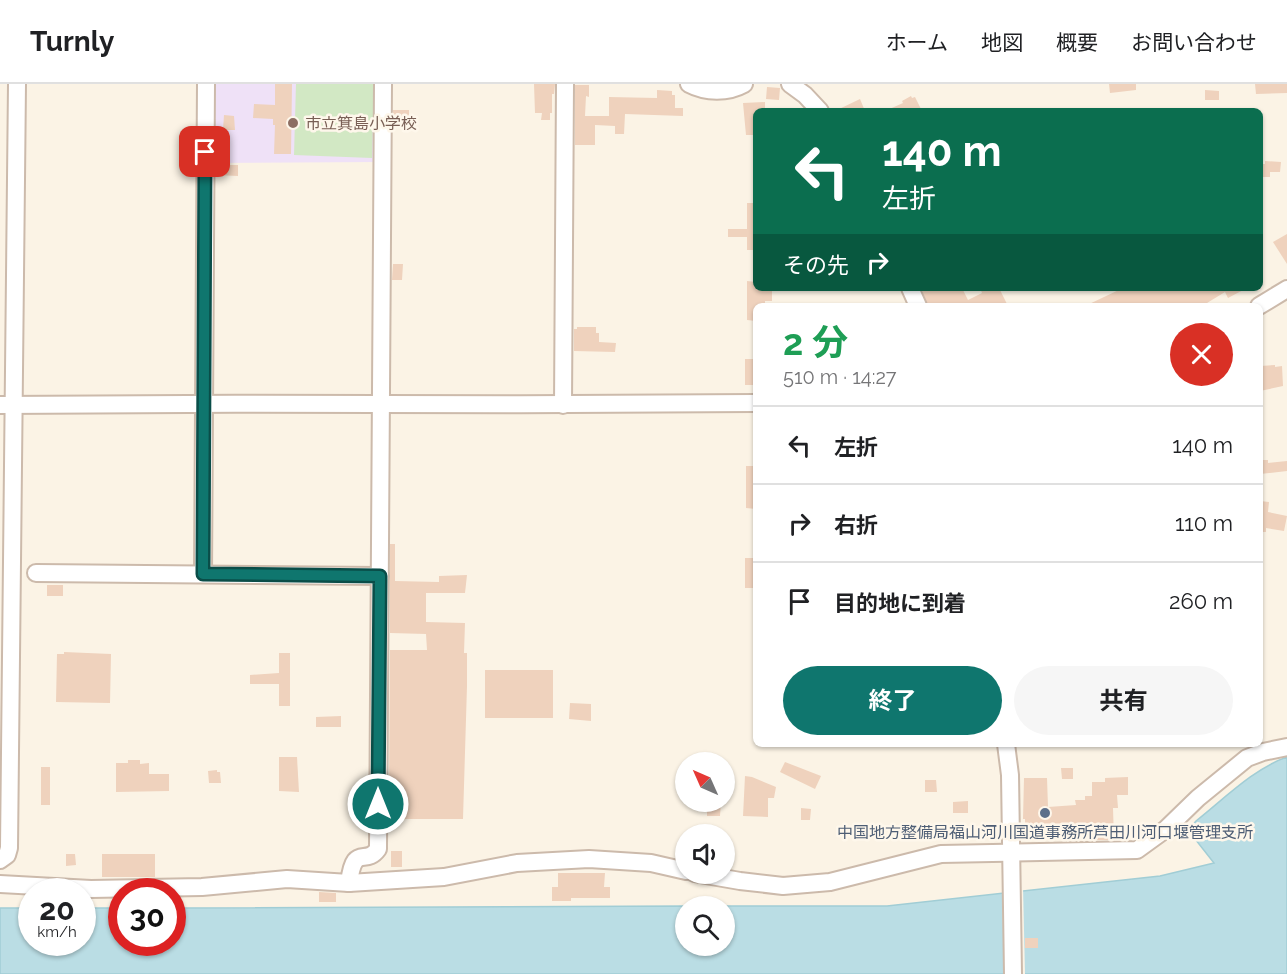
<!DOCTYPE html>
<html lang="ja">
<meta charset="utf-8">
<style>
:root{--surface:#fff;--page:#f6f6f6;--text:#202124;--muted:#757577;--line:#e0e0e0;--accent:#0f766e}
body{margin:0;font-family:Raleway,"Noto Sans JP",sans-serif;background:var(--page);color:var(--text);height:100vh;display:flex;flex-direction:column;font-size:22px;white-space:nowrap}
*{box-sizing:border-box;margin:0}
p{font-size:20px;color:var(--muted)}
.icon{flex:none;width:33px;height:33px;fill:none;stroke:currentColor;stroke-width:2;stroke-linecap:round;stroke-linejoin:round}
.map{position:relative;flex:1;overflow:hidden}
.details{position:absolute;left:753px;top:219px;width:510px;height:444px;display:flex;flex-direction:column;background:var(--surface);border-radius:9px;box-shadow:0 2px 4px #0004}
.details>*{flex:none}
.top-card{position:absolute;left:753px;top:24px;width:510px;height:183px;border-radius:9px;box-shadow:0 2px 4px #0004;background:#0b6e4f;color:#fff;overflow:hidden}
.needle{width:39px;rotate:315deg}
.controls{position:absolute;left:675px;top:668px;display:grid;gap:12px}
.controls a{display:grid;place-items:center;width:60px;height:60px;border-radius:50%;background:var(--surface);box-shadow:0 2px 4px #0004;font-size:30px}
.speed{position:absolute;left:18px;top:794px;display:flex;gap:12px;font-size:30px;font-weight:700;text-align:center}
.speed>*{display:grid;place-content:center;width:78px;height:78px;border-radius:50%;background:var(--surface);box-shadow:0 2px 4px #0004;line-height:1}
.speed small{font-size:15px;font-weight:400}
.speed .limit{border:9px solid #d22;background:#fff;color:#111}
.pin{position:absolute;display:grid;place-items:center;width:51px;height:51px;color:#fff;margin:-26px;border-radius:12px;box-shadow:0 3px 9px #0006}
.me{position:absolute;width:66px;margin:-33px;rotate:0deg;stroke-linejoin:round;filter:drop-shadow(0 0 4px #0008)}
.turn{display:flex;align-items:center;gap:21px;height:126px;padding:0 30px;font-size:27px}
.turn .icon{width:78px;height:78px;stroke-width:2.5}
.turn b{display:block;font-size:42px;line-height:51px}
.then{display:flex;align-items:center;height:57px;padding:0 30px;background:#0003;gap:12px;font-size:22px}
.round{display:grid;place-items:center;flex:none;width:63px;height:63px;border-radius:32px;background:var(--page)}
.headline{display:flex;align-items:center;justify-content:space-between;height:102px;padding:0 30px}
h1{font-size:36px;font-weight:700;line-height:45px;color:#1e9e55}
.primary-button{display:flex;gap:12px;margin-top:auto;padding:12px 30px}
.primary-button a{flex:1;height:69px;border-radius:36px;background:var(--accent);color:#fff;font-size:24px;font-weight:700;line-height:69px;text-align:center}
.primary-button a+a{background:var(--page);color:var(--text)}
ul{padding:0;list-style:none}
li{display:flex;align-items:center;gap:18px;height:78px;padding:0 30px;border-top:2px solid var(--line)}
li div{flex:1}
li b{display:block;font-size:22px}
li em{font-style:normal}
header{display:flex;align-items:center;gap:36px;box-sizing:border-box;height:84px;padding:0 30px;background:var(--surface);border-bottom:2px solid var(--line)}
header strong{font-size:28px}
nav{display:flex;gap:33px;margin-inline-start:auto;font-size:21px}
.map>svg:first-child{display:block}
</style>
<header>
<strong>Turnly</strong>
<nav><a>ホーム</a><a>地図</a><a>概要</a><a>お問い合わせ</a></nav>
</header>
<div class="map">
<svg width="1287" height="890" viewBox="0 0 1287 890">
<rect width="100%" height="100%" fill="#fbf3e5"/>
<path fill="#efe1f7" d="M 209,0 L 378,0 L 378,78 L 208,79 Z"/>
<path fill="#d2e8c4" d="M 296,0 L 374,0 L 372,74 L 294,71 Z"/>
<path fill="#badde4" stroke="#a1cdd5" stroke-width="1.5" d="M 1287,673 L 1287,890 L 0,890 L 0,824 L 31,824 L 32,858 L 82,858 L 83,824 L 121,824 L 122,858 L 172,858 L 173,824 L 685,822 L 686,861 L 724,861 L 725,822 L 887,822 L 1160,792 L 1214,779 L 1188,746 L 1196,737 C 1224,715 1253,685 1287,673 Z"/>
<path fill="#fbf3e5" d="M 1023,803 L 1025,890 L 1004,890 L 1002,805 Z"/>
<g fill="#efd2bd">
<path d="M 275,0 L 292,0 L 291,70 L 274,70 L 275,41 L 273,41 L 273,35 L 253,34 L 254,20 L 275,21 Z"/>
<path d="M 534,0 L 555,0 L 554,10 L 552,10 L 552,29 L 550,29 L 550,36 L 541,36 L 542,29 L 535,29 Z"/>
<path d="M 1109,0 L 1136,0 L 1136,6 L 1110,9 Z"/>
<path d="M 1255,0 L 1287,0 L 1287,9 L 1256,10 Z"/>
<path d="M 575,1 L 589,1 L 589,13 L 586,12 L 585,32 L 609,32 L 609,13 L 657,14 L 657,6 L 672,7 L 672,11 L 675,11 L 675,24 L 683,24 L 683,32 L 625,30 L 624,50 L 615,50 L 615,42 L 595,41 L 595,61 L 575,61 Z"/>
<path d="M 767,3 L 780,4 L 779,16 L 766,15 Z"/>
<path d="M 1205,6 L 1219,7 L 1219,16 L 1205,16 Z"/>
<path d="M 911,12 L 912,14 L 915,13 L 922,27 L 885,27 L 903,19 L 902,17 Z"/>
<path d="M 860,15 L 865,27 L 835,27 Z"/>
<path d="M 765,18 L 765,27 L 756,27 L 756,51 L 746,51 L 743,19 Z"/>
<path d="M 393,26 L 409,26 L 409,35 L 393,34 Z"/>
<path d="M 224,31 L 234,32 L 235,46 L 223,46 Z"/>
<path d="M 1265,77 L 1281,78 L 1280,88 L 1270,88 L 1270,93 L 1260,93 L 1260,80 L 1265,80 Z"/>
<path d="M 216,81 L 238,81 L 238,92 L 216,91 Z"/>
<path d="M 747,119 L 756,119 L 756,166 L 747,166 L 747,153 L 728,153 L 728,145 L 747,145 Z"/>
<path d="M 1287,150 L 1287,180 L 1273,158 Z"/>
<path d="M 393,180 L 403,180 L 402,196 L 392,196 Z"/>
<path d="M 747,197 L 756,198 L 756,204 L 772,204 L 772,217 L 765,217 L 765,222 L 756,222 L 756,237 L 747,236 Z"/>
<path d="M 921,204 L 962,204 L 968,216 L 982,209 L 980,204 L 999,204 L 1008,222 L 928,222 Z"/>
<path d="M 1123,204 L 1247,204 L 1228,214 L 1225,208 L 1207,219 L 1208,222 L 1085,222 Z"/>
<path d="M 577,243 L 596,243 L 596,249 L 599,249 L 599,258 L 616,259 L 615,268 L 574,267 L 574,245 L 577,245 Z"/>
<path d="M 745,275 L 756,275 L 755,301 L 745,301 Z"/>
<path d="M 1275,281 L 1275,283 L 1282,282 L 1283,302 L 1260,307 L 1260,282 Z"/>
<path d="M 1260,376 L 1268,376 L 1268,379 L 1287,377 L 1287,387 L 1260,390 Z"/>
<path d="M 746,382 L 756,382 L 756,425 L 746,424 Z"/>
<path d="M 1260,417 L 1269,418 L 1268,428 L 1287,432 L 1284,447 L 1266,444 L 1266,448 L 1260,448 Z"/>
<path d="M 390,460 L 395,460 L 395,497 L 439,498 L 439,492 L 467,491 L 465,509 L 426,509 L 426,538 L 465,539 L 464,569 L 467,569 L 467,602 L 463,735 L 392,735 L 392,702 L 389,702 L 390,566 L 427,566 L 426,550 L 390,549 Z"/>
<path d="M 745,474 L 754,474 L 754,484 L 756,484 L 754,504 L 745,504 Z"/>
<rect x="47" y="501" width="16" height="11"/>
<path d="M 64,568 L 111,570 L 110,619 L 56,618 L 57,570 L 64,570 Z"/>
<path d="M 279,569 L 290,569 L 290,622 L 279,622 L 279,600 L 250,600 L 250,591 L 279,589 Z"/>
<rect x="485" y="586" width="68" height="48"/>
<path d="M 570,619 L 591,620 L 591,637 L 569,635 Z"/>
<path d="M 341,632 L 341,643 L 316,643 L 316,633 Z"/>
<path d="M 279,673 L 297,673 L 299,708 L 279,707 Z"/>
<path d="M 128,676 L 140,676 L 140,680 L 149,679 L 149,690 L 169,690 L 169,707 L 116,708 L 116,679 L 128,679 Z"/>
<path d="M 785,678 L 821,692 L 815,705 L 780,688 Z"/>
<rect x="41" y="683" width="9" height="38"/>
<path d="M 1061,684 L 1073,684 L 1073,695 L 1062,695 Z"/>
<path d="M 217,686 L 217,688 L 220,688 L 221,699 L 209,699 L 208,687 Z"/>
<path d="M 745,692 L 752,693 L 776,703 L 774,714 L 768,714 L 768,733 L 743,732 Z"/>
<path d="M 1128,693 L 1128,711 L 1117,711 L 1118,724 L 1113,724 L 1114,756 L 1094,756 L 1094,749 L 1077,749 L 1077,745 L 1025,745 L 1025,735 L 1023,735 L 1024,694 L 1047,694 L 1048,723 L 1076,721 L 1075,716 L 1085,716 L 1085,712 L 1092,712 L 1092,698 L 1105,698 L 1105,694 Z"/>
<path d="M 925,696 L 936,696 L 937,708 L 925,708 Z"/>
<path d="M 702,717 L 721,717 L 720,732 L 707,732 L 707,727 L 702,727 Z"/>
<path d="M 968,717 L 968,729 L 953,729 L 953,718 Z"/>
<path d="M 801,724 L 811,725 L 810,736 L 801,736 Z"/>
<rect x="391" y="767" width="11" height="16"/>
<path d="M 66,770 L 75,770 L 76,781 L 66,782 Z"/>
<rect x="102" y="770" width="53" height="23"/>
<path d="M 558,789 L 605,789 L 604,803 L 610,803 L 610,814 L 571,814 L 571,817 L 552,817 L 552,803 L 558,803 Z"/>
<path d="M 319,808 L 336,809 L 336,818 L 319,818 Z"/>
<rect x="1025" y="854" width="13" height="10"/>
</g>
<g fill="none" stroke-linecap="round" stroke-linejoin="round">
<g stroke="#ccbaab" stroke-width="20">
<g id="minor">
<path d="M 689,0 C 706,9 728,9 744,0"/>
<path d="M 790,0 L 805,11 L 820,27"/>
<path d="M 910,204 L 918,222"/>
<path d="M 1259,222 L 1287,205"/>
<path d="M 0,321 C 252,318 504,322 756,319"/>
<path d="M 563,321 L 565,0"/>
<path d="M 36,489 L 380,492"/>
<path d="M 203,490 L 206,0"/>
<path d="M 1006,660 L 1010,691 L 1013,890"/>
<path d="M 0,776 L 7,771 L 9,764 L 17,0"/>
<path d="M 694,789 L 740,797 L 783,802 L 830,798 L 941,770 L 1137,766 L 1166,745 L 1198,714 L 1247,674 L 1263,668 L 1287,663"/>
<path d="M 349,799 C 354,758 365,783 378,765 L 383,0"/>
<path d="M 0,800 L 91,805 L 202,803 L 287,795 L 349,799 L 444,793 L 517,779 L 589,775 L 651,779 L 686,787"/>
</g>
</g>
<use href="#minor" stroke="#fff" stroke-width="16"/>
</g>
<g fill="none" stroke-linecap="round" stroke-linejoin="round">
<g stroke="#0a4d48" stroke-width="15">
<path id="route" d="M 205,68 L 203,490 L 380,492 L 378,720"/>
</g>
<use href="#route" stroke="#0f766e" stroke-width="10"/>
</g>
<circle fill="#8d6e63" stroke="#fef7eb" stroke-width="2" cx="293" cy="39" r="6"/>
<circle fill="#5c6f8a" stroke="#fef7eb" stroke-width="2" cx="1045" cy="729" r="6"/>
<g text-anchor="middle" dominant-baseline="central" stroke-width="5" stroke-linejoin="round" paint-order="stroke">
<g font-size="16" fill="#785e54" stroke="#fef7eb" text-anchor="start">
<text x="305" y="39">市立箕島小学校</text>
</g>
<g font-size="16" fill="#4e5e75" stroke="#fef7eb">
<text x="1045" y="748">中国地方整備局福山河川国道事務所芦田川河口堰管理支所</text>
</g>
</g>
</svg>
<div class="controls">
<a><svg class="needle" viewBox="-14 -14 28 28"><path d="M0-13l5 13h-10z" fill="#e53935"/><path d="M0 13l5-13h-10z" fill="#757577"/></svg></a>
<a><svg class="icon" aria-label="sound" viewBox="0 0 24 24"><path d="M4 9h4l5-4v14l-5-4H4zM17 9q2 3 0 6"/></svg></a>
<a><svg class="icon" aria-label="search" viewBox="0 0 24 24"><circle cx="10" cy="10" r="6"/><path d="M15 15l6 6"/></svg></a>
</div>
<div class="speed"><div>20<small>km/h</small></div><div class="limit">30</div></div>
<div class="pin" style="left:205px;top:68px;background:#d93025"><svg class="icon" aria-label="arrive" viewBox="0 0 24 24"><path d="M6 21V4h12l-3 4 3 4H6"/></svg></div>
<svg class="me" style="left:378px;top:720px" viewBox="-20 -20 40 40"><circle r="17" fill="#0f766e" stroke="#fff" stroke-width="3"/><path d="M0-11L8 9 0 5-8 9z" fill="#fff"/></svg>
<div class="top-card">
<div class="turn"><svg class="icon" aria-label="left" viewBox="0 0 24 24"><path d="M17 20v-9H6M10 6l-5 5 5 5"/></svg><div><b>140 m</b>左折</div></div>
<div class="then">その先<svg class="icon" aria-label="right" viewBox="0 0 24 24"><path d="M7 20v-9h11M14 6l5 5-5 5"/></svg></div>
</div>
<section class="details">
<div class="headline"><div><h1>2 分</h1><p>510 m · 14:27</p></div><a class="round" style="background:#d93025;color:#fff"><svg class="icon" aria-label="close" viewBox="0 0 24 24"><path d="M6 6l12 12M18 6L6 18"/></svg></a></div>
<ul>
<li><svg class="icon" aria-label="left" viewBox="0 0 24 24"><path d="M17 20v-9H6M10 6l-5 5 5 5"/></svg><div><b>左折</b></div><em>140 m</em></li>
<li><svg class="icon" aria-label="right" viewBox="0 0 24 24"><path d="M7 20v-9h11M14 6l5 5-5 5"/></svg><div><b>右折</b></div><em>110 m</em></li>
<li><svg class="icon" aria-label="arrive" viewBox="0 0 24 24"><path d="M6 21V4h12l-3 4 3 4H6"/></svg><div><b>目的地に到着</b></div><em>260 m</em></li>
</ul>
<div class="primary-button"><a>終了</a><a>共有</a></div>
</section>
</div>
